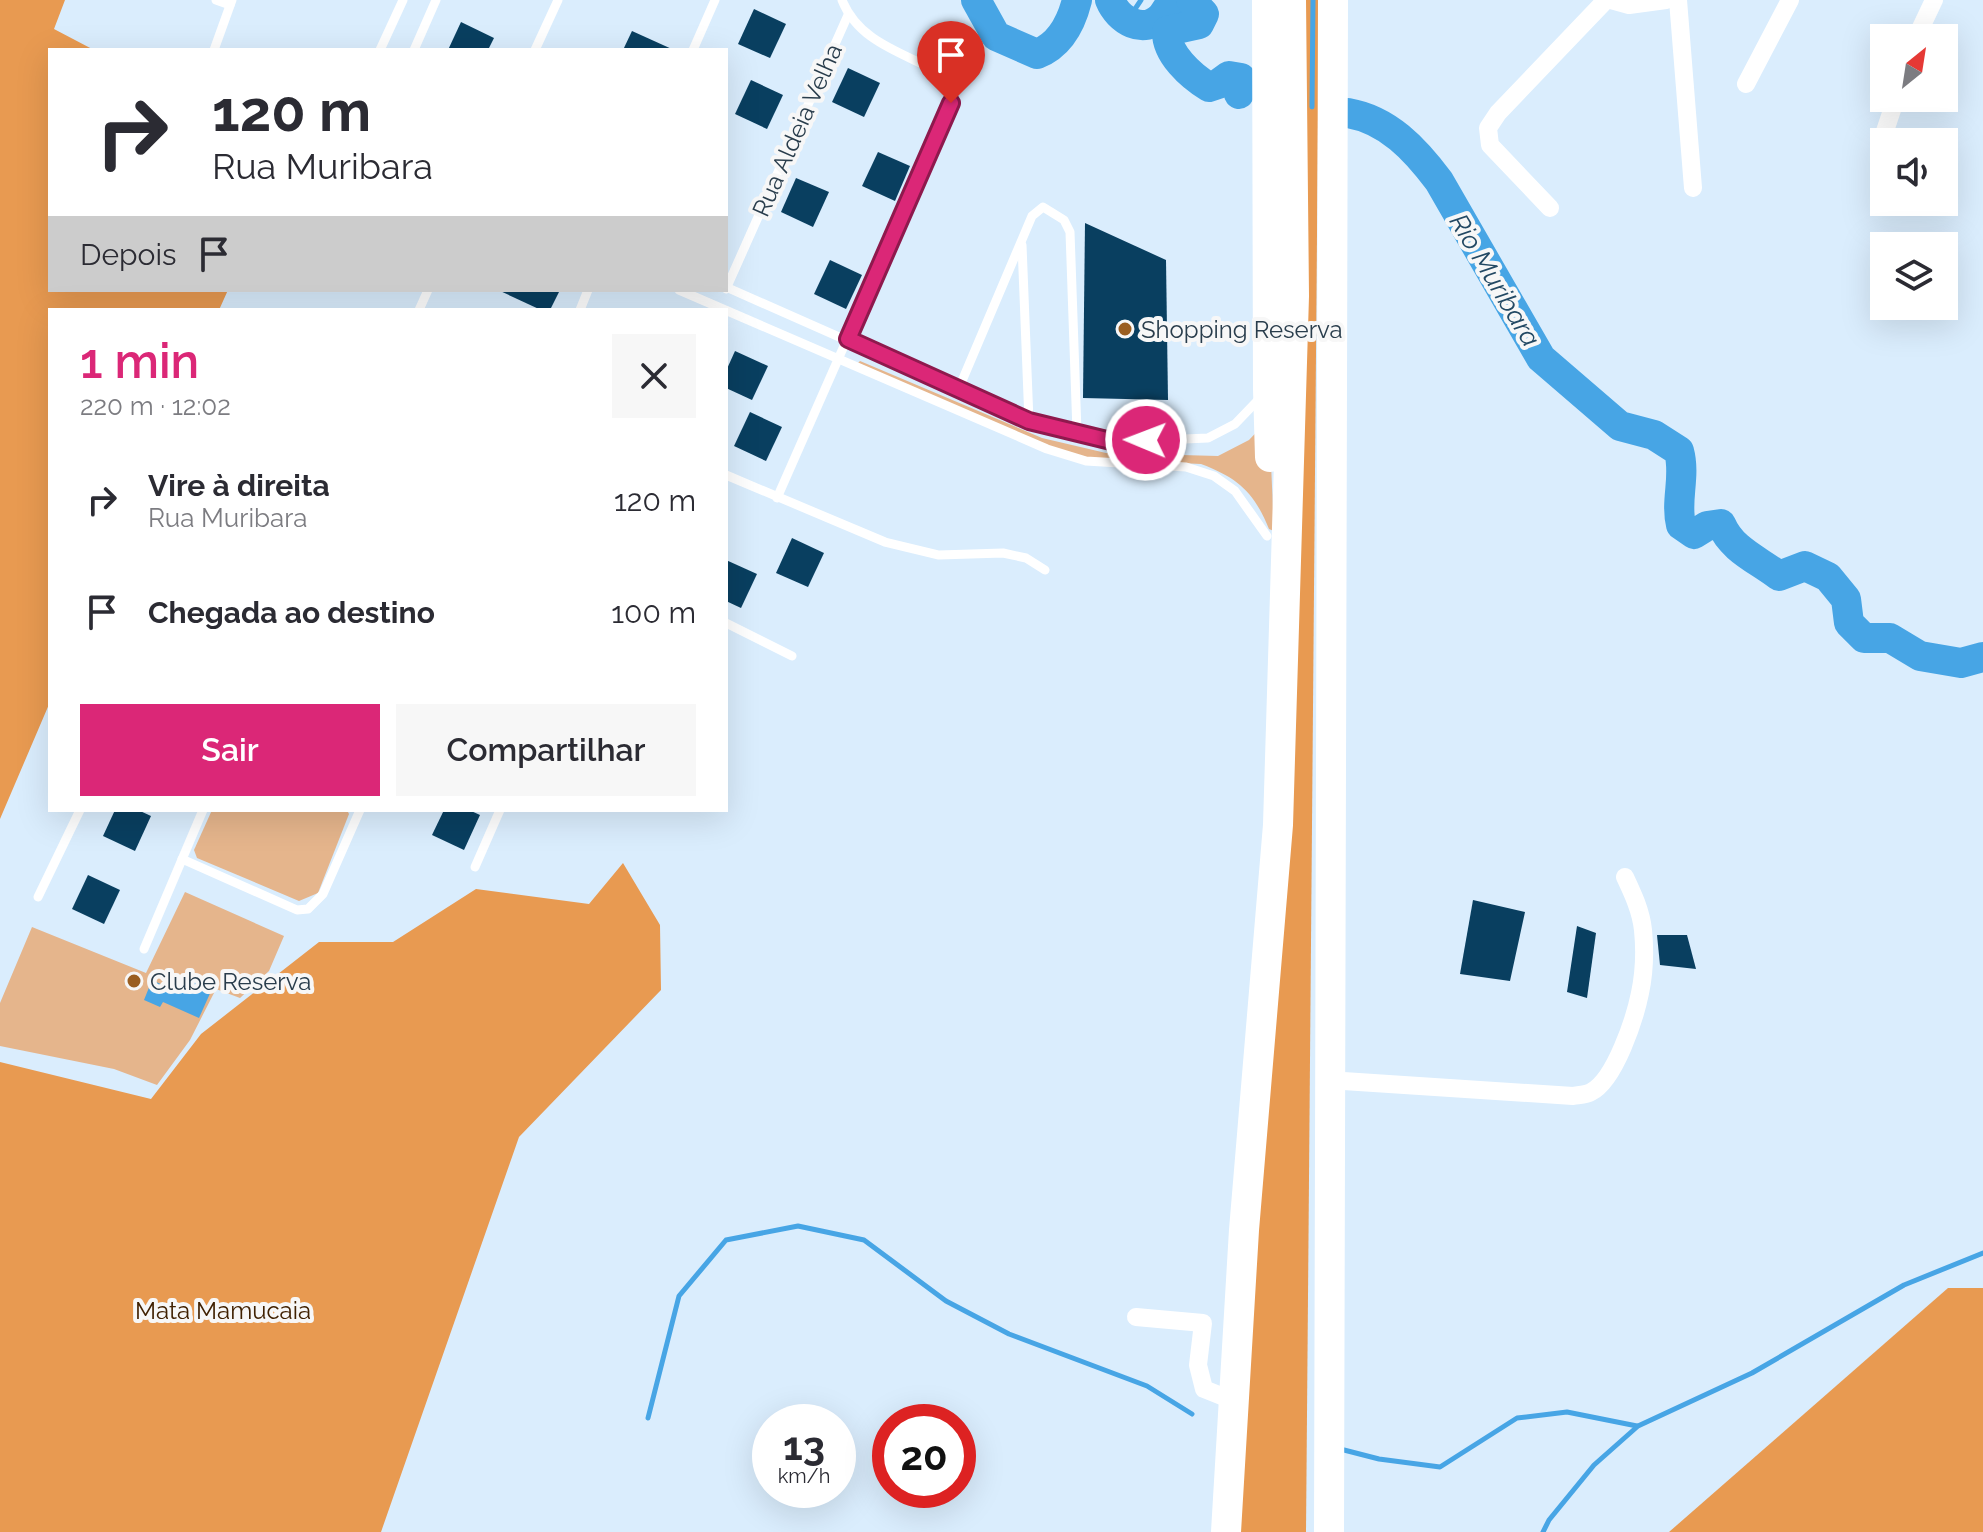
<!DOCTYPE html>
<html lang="pt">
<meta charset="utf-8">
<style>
:root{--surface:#fff;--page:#f7f7f7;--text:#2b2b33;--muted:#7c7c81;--accent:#db2777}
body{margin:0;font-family:Raleway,sans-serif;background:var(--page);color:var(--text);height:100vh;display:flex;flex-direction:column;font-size:30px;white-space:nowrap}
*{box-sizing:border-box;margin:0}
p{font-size:26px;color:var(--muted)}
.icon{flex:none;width:44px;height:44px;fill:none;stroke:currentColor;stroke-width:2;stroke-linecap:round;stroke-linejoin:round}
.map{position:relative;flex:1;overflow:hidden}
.side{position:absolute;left:48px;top:308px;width:680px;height:504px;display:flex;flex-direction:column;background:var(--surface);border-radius:0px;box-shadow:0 8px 32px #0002}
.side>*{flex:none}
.guide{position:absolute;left:48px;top:48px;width:680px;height:244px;border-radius:0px;box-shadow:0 8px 32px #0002;background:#fff;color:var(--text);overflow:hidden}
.needle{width:52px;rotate:30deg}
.tools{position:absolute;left:1870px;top:24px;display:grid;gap:16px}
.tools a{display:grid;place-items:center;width:88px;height:88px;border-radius:0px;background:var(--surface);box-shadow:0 8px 32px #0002;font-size:40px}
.speed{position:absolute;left:752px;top:1404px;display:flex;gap:16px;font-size:40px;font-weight:700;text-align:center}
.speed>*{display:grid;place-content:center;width:104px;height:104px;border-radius:50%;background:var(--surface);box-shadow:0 8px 32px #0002;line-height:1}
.speed small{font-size:20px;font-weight:400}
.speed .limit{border:12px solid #d22;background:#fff;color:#111}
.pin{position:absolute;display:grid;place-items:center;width:68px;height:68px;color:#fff;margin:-82px -34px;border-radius:50% 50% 50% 0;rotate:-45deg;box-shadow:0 0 8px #0007}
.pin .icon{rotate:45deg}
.me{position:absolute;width:88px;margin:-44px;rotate:271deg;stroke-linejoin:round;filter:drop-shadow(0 0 6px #0008)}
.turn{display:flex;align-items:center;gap:28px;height:168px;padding:0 32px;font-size:36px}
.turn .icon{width:104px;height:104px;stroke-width:2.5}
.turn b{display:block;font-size:56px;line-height:68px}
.then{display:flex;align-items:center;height:76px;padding:0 32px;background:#0003;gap:16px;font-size:30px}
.round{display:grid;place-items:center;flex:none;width:84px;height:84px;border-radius:0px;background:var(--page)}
.head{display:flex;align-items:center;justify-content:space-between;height:136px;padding:0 32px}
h1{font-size:48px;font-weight:600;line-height:60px;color:var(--accent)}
.cta{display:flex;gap:16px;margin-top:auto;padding:16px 32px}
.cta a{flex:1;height:92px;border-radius:0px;background:var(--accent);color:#fff;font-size:32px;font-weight:600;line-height:92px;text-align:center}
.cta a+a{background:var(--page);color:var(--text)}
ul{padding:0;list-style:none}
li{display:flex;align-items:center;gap:24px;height:112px;padding:0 32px}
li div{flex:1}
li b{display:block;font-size:30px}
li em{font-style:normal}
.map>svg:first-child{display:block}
</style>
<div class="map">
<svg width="1983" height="1532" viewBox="0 0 1983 1532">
<rect width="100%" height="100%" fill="#daedfd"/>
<g fill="#e5b58c">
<path d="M 860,361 L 1042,438 L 1106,453 L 1218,456 L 1249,440 L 1269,419 L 1274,531 L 1269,529 C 1254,492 1238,478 1201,464 L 1095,459 L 1058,451 L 858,363 Z"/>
<path d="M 212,810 L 347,810 L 349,814 L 318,893 L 299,901 L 197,858 L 194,850 Z"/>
<path d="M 185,892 L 284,936 L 269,971 L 240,998 L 216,989 L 190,1040 L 157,1085 L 114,1069 L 0,1046 L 0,1003 L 32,927 L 146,973 Z"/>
</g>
<g fill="#e89a51">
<path d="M 0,0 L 65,0 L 54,29 L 94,50 L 50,50 L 50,290 L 228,290 L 219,310 L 50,310 L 50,702 L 0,819 Z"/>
<path d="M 1300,0 L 1319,0 L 1306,1532 L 1236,1532 Z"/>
<path d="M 623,863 L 660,925 L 661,990 L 519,1137 L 381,1532 L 0,1532 L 0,1062 L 151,1099 L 201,1034 L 319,942 L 393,942 L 476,889 L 589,904 Z"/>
<path d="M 1948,1288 L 1983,1288 L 1983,1532 L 1669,1532 Z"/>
</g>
<path fill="#47a5e5" d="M 174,973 L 212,989 L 199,1018 L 163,1002 L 160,1007 L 144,1000 L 152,980 L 167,987 Z"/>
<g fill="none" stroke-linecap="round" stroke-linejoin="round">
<g stroke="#47a5e5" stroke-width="5">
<path d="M 1127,21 L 1141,0"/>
<path d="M 1312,107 L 1313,0"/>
<path d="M 648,1418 L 679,1296 L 726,1240 L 798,1226 L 864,1240 L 946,1301 L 1009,1334 L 1147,1386 L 1192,1414"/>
<path d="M 1344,1450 L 1379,1459 L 1440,1467 L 1517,1418 L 1567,1412 L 1637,1426"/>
<path d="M 1543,1532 L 1549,1520 L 1594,1465 L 1638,1426 L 1752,1373 L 1904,1285 L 1983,1253"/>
</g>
<g stroke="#47a5e5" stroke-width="30">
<path d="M 976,0 L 996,36 L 1037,54 C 1060,45 1071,24 1077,0"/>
<path d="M 1110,0 C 1118,20 1144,36 1162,16 C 1166,11 1169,5 1173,0"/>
<path d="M 1191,0 L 1204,14 L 1199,24 L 1167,31 C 1166,54 1191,76 1209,87 L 1218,84 L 1229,76 L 1241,78 L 1239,94"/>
<path d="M 1348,113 C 1388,120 1415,149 1439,181 L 1541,358 L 1620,426 L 1654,435 L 1679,451 C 1686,477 1675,500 1681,525 L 1694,534 L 1707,526 L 1721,524 C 1732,550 1757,559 1779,576 L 1805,566 L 1828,577 L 1846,599 L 1849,623 L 1864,638 L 1890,638 L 1920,656 L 1961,663 L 1983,657"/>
</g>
</g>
<g fill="#093f60">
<path d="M 754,9 L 786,24 L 770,58 L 738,44 Z"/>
<path d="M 461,22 L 494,38 L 488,50 L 448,50 Z"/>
<path d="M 632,31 L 674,50 L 623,50 Z"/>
<path d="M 848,68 L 880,83 L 864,117 L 832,102 Z"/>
<path d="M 751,80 L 783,95 L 767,129 L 735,114 Z"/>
<path d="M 878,152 L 910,166 L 895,201 L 862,186 Z"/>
<path d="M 796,178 L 829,192 L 813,227 L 781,212 Z"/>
<path d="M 1085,223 L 1166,260 L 1168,400 L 1083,398 Z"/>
<path d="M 830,260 L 862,275 L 846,309 L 814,294 Z"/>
<path d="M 498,290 L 560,290 L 550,310 L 541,310 Z"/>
<path d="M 735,351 L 768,366 L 752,400 L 726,388 L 726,371 Z"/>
<path d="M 750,412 L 782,427 L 766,461 L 734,446 Z"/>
<path d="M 792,538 L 824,553 L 808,587 L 776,573 Z"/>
<path d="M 726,560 L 757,574 L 741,608 L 726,601 Z"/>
<path d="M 115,810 L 138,810 L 151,816 L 135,851 L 103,836 Z"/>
<path d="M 444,810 L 469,810 L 480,815 L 464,850 L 432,835 Z"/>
<path d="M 88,875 L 120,890 L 104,924 L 72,909 Z"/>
<path d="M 1473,900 L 1525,912 L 1510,981 L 1460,974 Z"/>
<path d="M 1577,926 L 1596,933 L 1587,998 L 1567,992 Z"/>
<path d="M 1657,935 L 1687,935 L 1696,969 L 1660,965 Z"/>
</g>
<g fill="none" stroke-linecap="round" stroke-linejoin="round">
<g stroke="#fff" stroke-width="9">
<path d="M 216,0 L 230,5"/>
<path d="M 214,50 L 232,0"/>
<path d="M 380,50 L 403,0"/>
<path d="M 414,50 L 436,0"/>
<path d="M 535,50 L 558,0"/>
<path d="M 693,50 L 715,0"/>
<path d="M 1022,245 L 1029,421"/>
<path d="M 726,287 L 1029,421 L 1115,442 L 1208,438 L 1235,424 L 1260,398"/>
<path d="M 726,289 L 848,15"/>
<path d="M 679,290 L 1047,449 L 1086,461 L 1186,467 L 1214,476 L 1235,491 L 1267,536"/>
<path d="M 419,310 L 428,290"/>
<path d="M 580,310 L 588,290"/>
<path d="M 959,388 L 1032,216 L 1043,207 L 1064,220 L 1070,232 L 1077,432"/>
<path d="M 726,475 L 885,542 L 939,555 L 1003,553 L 1026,558 L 1045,570"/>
<path d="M 777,498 L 951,103 C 953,90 952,84 942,74 C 905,53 859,43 842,0"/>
<path d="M 726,623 L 792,656"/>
<path d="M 182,859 L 297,910 L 308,909 L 323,894 L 360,810"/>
<path d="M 475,867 L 500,810"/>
<path d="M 38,897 L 80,810"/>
<path d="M 144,949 L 203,810"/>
</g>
<g stroke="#fff" stroke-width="18">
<path d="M 1611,0 L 1629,5 L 1666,0"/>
<path d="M 1678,0 L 1693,188"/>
<path d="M 1916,38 L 1934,0"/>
<path d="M 1746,84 L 1790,0"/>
<path d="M 1880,146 L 1896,98"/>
<path d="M 1550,208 L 1490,145 L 1488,128 L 1498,113 L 1606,0"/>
<path d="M 1328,1080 L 1573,1096 C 1578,1095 1586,1095 1591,1092 C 1615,1080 1635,1018 1640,993 C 1644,974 1645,950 1643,930 C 1641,911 1633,894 1625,877"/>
<path d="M 1136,1317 L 1203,1323 L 1198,1365 L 1204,1389 L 1234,1401"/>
</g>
<g stroke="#fff" stroke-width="30">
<path d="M 1267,0 L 1268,389 L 1270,457"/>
<path d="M 1226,1532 L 1244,1230 L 1278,825 L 1294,296 L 1291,0"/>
<path d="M 1329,1532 L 1333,0"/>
</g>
</g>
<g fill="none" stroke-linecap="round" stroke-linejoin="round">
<g stroke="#8e194d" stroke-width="20">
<path id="route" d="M 951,103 L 848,339 L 1029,421 L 1115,442 L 1146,440"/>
</g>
<use href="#route" stroke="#db2777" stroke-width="14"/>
</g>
<g fill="#9a5e21" stroke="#f7f7f7" stroke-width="3">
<circle cx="1125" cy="329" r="8"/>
<circle cx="134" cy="981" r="8"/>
</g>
<g text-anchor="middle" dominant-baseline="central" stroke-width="8" stroke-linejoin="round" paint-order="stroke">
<g font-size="24" fill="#293d4c" stroke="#f7f7f7">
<text transform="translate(797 130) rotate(-66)">Rua Aldeia Velha</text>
</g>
<g font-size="24" fill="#293d4c" stroke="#f7f7f7" text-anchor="start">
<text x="1141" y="329">Shopping Reserva</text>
<text x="150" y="981">Clube Reserva</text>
</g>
<g font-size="24" fill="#402102" stroke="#f7f7f7">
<text x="223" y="1310">Mata Mamucaia</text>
</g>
<g font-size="26" font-style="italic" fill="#234964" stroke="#f7f7f7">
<text transform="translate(1495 280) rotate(59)">Rio Muribara</text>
</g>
</g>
</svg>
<div class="tools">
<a><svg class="needle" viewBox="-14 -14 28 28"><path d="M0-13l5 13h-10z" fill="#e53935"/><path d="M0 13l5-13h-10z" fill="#7c7c81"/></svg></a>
<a><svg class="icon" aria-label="sound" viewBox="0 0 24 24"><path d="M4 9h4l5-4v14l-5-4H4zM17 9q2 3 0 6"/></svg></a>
<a><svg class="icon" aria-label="layers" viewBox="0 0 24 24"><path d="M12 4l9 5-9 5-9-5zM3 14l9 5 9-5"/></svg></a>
</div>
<div class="speed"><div>13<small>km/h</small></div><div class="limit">20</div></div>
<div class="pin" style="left:951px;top:103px;background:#d93025"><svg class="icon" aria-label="arrive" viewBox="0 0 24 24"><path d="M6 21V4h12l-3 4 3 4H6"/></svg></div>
<svg class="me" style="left:1146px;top:440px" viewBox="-20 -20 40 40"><circle r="17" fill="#db2777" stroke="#fff" stroke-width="3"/><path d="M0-11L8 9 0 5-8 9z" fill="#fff"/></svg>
<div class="guide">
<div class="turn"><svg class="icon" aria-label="right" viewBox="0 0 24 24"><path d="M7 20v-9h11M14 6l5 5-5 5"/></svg><div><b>120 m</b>Rua Muribara</div></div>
<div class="then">Depois<svg class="icon" aria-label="arrive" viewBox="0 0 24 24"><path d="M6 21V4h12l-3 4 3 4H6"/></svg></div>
</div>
<section class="side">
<div class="head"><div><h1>1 min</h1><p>220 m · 12:02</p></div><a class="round"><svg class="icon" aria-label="close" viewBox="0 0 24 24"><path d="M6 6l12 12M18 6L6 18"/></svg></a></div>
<ul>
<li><svg class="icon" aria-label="right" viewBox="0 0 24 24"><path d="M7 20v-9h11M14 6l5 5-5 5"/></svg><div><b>Vire à direita</b><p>Rua Muribara</p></div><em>120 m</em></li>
<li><svg class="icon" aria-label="arrive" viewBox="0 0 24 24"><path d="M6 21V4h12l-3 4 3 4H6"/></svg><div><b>Chegada ao destino</b></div><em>100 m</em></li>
</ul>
<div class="cta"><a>Sair</a><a>Compartilhar</a></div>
</section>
</div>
